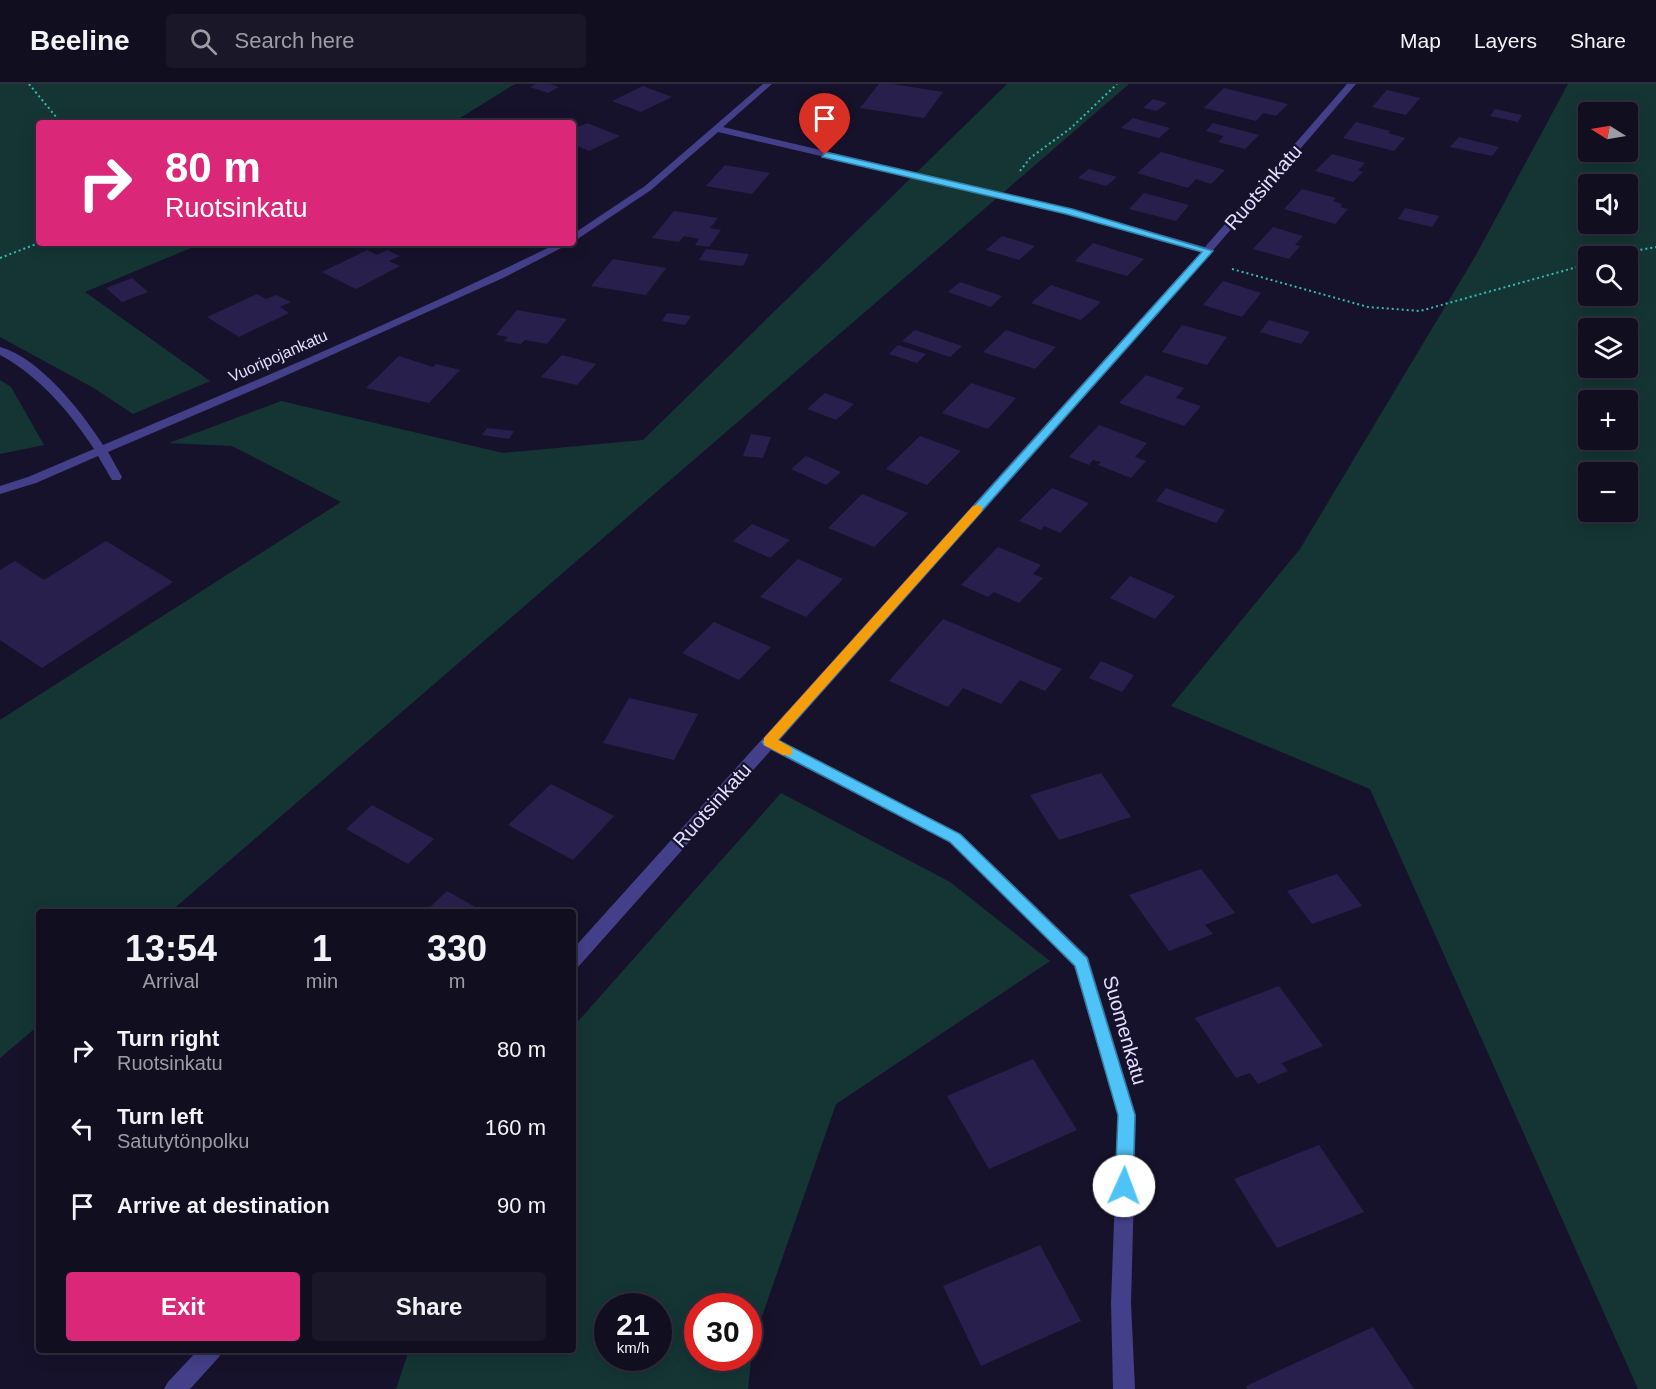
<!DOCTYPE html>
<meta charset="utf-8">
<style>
:root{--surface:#110e20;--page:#1a1729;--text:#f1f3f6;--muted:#9c9ca5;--line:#302e3e;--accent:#db2777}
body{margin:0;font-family:Helvetica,sans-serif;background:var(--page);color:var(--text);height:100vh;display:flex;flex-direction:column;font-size:22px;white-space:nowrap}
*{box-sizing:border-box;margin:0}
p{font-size:20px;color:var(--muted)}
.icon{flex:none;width:33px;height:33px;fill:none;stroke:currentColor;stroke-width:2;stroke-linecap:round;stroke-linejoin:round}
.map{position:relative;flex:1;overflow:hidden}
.side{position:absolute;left:36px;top:825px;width:540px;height:444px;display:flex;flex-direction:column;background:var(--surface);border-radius:6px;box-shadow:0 3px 15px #0003,0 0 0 2px var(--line)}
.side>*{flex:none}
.banner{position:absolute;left:36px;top:36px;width:540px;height:126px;border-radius:6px;box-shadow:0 3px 15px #0003,0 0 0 2px var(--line);background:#db2777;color:#fff;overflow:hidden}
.needle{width:39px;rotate:281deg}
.tools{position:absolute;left:1578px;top:18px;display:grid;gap:12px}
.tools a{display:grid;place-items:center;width:60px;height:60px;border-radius:6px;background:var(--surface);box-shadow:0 3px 15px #0003,0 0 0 2px var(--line);font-size:30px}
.speed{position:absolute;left:594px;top:1209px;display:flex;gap:12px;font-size:30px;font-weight:700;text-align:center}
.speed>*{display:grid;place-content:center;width:78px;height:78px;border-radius:50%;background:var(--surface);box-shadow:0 3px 15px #0003,0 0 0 2px var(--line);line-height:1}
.speed small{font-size:15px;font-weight:400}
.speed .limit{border:9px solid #d22;background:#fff;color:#111}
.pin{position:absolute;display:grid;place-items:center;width:51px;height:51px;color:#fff;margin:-62px -26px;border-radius:50% 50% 50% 0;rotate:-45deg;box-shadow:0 0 6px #0007}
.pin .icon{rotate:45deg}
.me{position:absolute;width:66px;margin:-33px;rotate:2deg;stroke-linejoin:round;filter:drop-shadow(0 0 4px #0008)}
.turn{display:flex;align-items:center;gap:21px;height:126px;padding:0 30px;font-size:27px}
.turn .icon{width:78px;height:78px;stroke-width:2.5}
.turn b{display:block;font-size:42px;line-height:51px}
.eta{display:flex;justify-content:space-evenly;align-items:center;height:102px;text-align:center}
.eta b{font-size:36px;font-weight:600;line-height:42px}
.primary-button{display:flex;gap:12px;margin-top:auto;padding:12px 30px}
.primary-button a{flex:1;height:69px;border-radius:6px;background:var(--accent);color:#fff;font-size:24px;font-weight:600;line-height:69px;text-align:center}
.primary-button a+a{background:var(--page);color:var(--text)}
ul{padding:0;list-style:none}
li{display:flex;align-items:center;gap:18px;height:78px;padding:0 30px}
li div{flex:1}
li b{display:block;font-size:22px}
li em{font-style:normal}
header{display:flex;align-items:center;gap:36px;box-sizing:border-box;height:84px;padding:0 30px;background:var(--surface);border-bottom:2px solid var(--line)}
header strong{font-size:28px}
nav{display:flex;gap:33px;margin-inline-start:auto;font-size:21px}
.search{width:420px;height:54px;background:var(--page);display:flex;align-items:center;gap:15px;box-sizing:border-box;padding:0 21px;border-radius:6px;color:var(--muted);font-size:22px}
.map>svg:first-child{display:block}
</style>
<header>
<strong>Beeline</strong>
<div class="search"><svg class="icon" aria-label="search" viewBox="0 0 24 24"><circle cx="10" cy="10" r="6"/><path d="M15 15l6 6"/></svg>Search here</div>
<nav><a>Map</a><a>Layers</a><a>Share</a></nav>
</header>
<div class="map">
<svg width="1656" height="1305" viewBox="0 0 1656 1305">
<rect width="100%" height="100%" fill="#17122b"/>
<g fill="#153535" fill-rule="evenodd">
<path d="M 0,0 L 515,0 L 452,39 L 39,39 L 39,159 L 203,159 L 85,208 L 210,297 L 133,330 L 92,303 L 0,253 Z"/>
<path d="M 1007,0 L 1129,0 L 170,828 L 39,828 L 39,941 L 0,974 L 0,636 L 341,418 L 232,362 L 169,359 L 281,317 L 503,369 L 643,356 Z"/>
<path d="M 1568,0 L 1656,0 L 1656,1305 L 1638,1305 L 1370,705 L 1171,622 L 1300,465 L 1476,171 ZM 1628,28 L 1628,68 L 1588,68 L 1588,28 ZM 1588,100 L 1628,100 L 1628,140 L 1588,140 ZM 1588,172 L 1628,172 L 1628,212 L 1588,212 ZM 1628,244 L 1628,284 L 1588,284 L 1588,244 ZM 1588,316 L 1628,316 L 1628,356 L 1588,356 ZM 1588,388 L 1628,388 L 1628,428 L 1588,428 Z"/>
<path d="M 0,296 L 11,303 L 44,361 L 0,370 Z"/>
<path d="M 781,709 L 950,798 L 1050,877 L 836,1020 L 753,1258 L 748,1305 L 396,1305 L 409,1266 L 573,1266 L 573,943 ZM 608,1222 L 658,1222 L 658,1274 L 608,1274 ZM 748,1222 L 748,1274 L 698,1274 L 698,1222 Z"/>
</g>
<g fill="#291f4c">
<path d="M 536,0 L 550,0 L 559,3 L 548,9 L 530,3 Z"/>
<path d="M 879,0 L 893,0 L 943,8 L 924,34 L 860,24 Z"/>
<path d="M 643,2 L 672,13 L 641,28 L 612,17 Z"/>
<path d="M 1224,4 L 1288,20 L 1276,32 L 1263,29 L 1256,37 L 1204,24 Z"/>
<path d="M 1387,6 L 1420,14 L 1406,31 L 1372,23 Z"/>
<path d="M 1153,15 L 1167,19 L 1157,27 L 1143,24 Z"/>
<path d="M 1495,25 L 1522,31 L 1518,38 L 1490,32 Z"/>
<path d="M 1133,34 L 1170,44 L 1159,54 L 1121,44 Z"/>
<path d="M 1356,38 L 1390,47 L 1388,49 L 1405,54 L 1394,67 L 1343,54 Z"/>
<path d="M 587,39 L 620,52 L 589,67 L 573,60 L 573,45 Z"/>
<path d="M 1213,39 L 1259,51 L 1245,65 L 1218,58 L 1224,52 L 1206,47 Z"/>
<path d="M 1459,53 L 1499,63 L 1492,72 L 1450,63 Z"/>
<path d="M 1161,68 L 1225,86 L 1211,100 L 1196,95 L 1188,104 L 1137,89 Z"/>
<path d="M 1332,70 L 1365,79 L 1358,86 L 1363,88 L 1353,98 L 1315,87 Z"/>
<path d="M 725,81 L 770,89 L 752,110 L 706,102 Z"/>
<path d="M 1089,85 L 1117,93 L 1106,102 L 1078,94 Z"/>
<path d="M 1302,105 L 1336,114 L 1333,117 L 1342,120 L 1340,123 L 1348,125 L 1335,140 L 1284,125 Z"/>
<path d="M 1144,109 L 1189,121 L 1176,137 L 1129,125 Z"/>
<path d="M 1405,124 L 1439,132 L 1432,143 L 1398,135 Z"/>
<path d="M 674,127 L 718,134 L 710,144 L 721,146 L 709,163 L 695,161 L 699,155 L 684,152 L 679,158 L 652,154 Z"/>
<path d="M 1273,143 L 1303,152 L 1295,161 L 1300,162 L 1289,175 L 1253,165 Z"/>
<path d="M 1002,152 L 1035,162 L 1019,176 L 986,166 Z"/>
<path d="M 1093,159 L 1144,175 L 1127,192 L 1075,177 Z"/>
<path d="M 706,165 L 749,170 L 743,182 L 699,176 Z"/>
<path d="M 367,166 L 377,171 L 387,166 L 400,172 L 389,177 L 400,182 L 356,205 L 322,188 Z"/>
<path d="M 613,175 L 666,184 L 646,211 L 591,202 Z"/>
<path d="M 132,194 L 148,208 L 122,218 L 106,204 Z"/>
<path d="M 1223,197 L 1261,209 L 1242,233 L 1203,221 Z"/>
<path d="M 960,198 L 1002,212 L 991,223 L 948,208 Z"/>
<path d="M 1051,201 L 1101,218 L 1081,236 L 1031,219 Z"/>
<path d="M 257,210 L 266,215 L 276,211 L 291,218 L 280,223 L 289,229 L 239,253 L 207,233 Z"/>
<path d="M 517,226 L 567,235 L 547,260 L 525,256 L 521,260 L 504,257 L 508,253 L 496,251 Z"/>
<path d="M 667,229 L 691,232 L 685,241 L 662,237 Z"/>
<path d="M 1269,236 L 1310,248 L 1301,260 L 1260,248 Z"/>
<path d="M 1182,241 L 1227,253 L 1207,281 L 1162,268 Z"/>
<path d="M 915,246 L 962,262 L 950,273 L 902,257 Z"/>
<path d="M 1006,246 L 1056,263 L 1035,285 L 983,268 Z"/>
<path d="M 898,261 L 926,270 L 917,279 L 889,270 Z"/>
<path d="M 562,271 L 596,280 L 577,301 L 541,293 Z"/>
<path d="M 399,272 L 433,283 L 436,280 L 460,286 L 429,319 L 366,304 Z"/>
<path d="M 1146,291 L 1184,304 L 1176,314 L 1201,322 L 1184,342 L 1119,319 Z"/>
<path d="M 971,299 L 1016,314 L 988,345 L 942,329 Z"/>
<path d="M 825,309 L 854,320 L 836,336 L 807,325 Z"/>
<path d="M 1099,341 L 1147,359 L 1135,373 L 1146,377 L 1131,394 L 1098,381 L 1101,378 L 1093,376 L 1089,381 L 1069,373 Z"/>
<path d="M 487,344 L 514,347 L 509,355 L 482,351 Z"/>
<path d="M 751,350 L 771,353 L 763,374 L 743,372 Z"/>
<path d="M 920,352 L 961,367 L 927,401 L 886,385 Z"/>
<path d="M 806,372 L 841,388 L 826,401 L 791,385 Z"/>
<path d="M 1052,404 L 1089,419 L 1060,449 L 1044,442 L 1041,446 L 1019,437 Z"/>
<path d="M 1166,404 L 1225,426 L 1216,439 L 1156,417 Z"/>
<path d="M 862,410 L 908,429 L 874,463 L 828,444 Z"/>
<path d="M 752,440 L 790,456 L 770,474 L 733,457 Z"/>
<path d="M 106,457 L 173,498 L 42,584 L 0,556 L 0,486 L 15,477 L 44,496 Z"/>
<path d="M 998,463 L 1041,481 L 1033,490 L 1043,494 L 1019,519 L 994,508 L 988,513 L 961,501 Z"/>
<path d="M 798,475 L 843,495 L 806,533 L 760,513 Z"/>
<path d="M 1130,492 L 1175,512 L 1155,535 L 1110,514 Z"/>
<path d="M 943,535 L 1062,585 L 1045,607 L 1020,596 L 1001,620 L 963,604 L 948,623 L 889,597 Z"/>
<path d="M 714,538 L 771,563 L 739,596 L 682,569 Z"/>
<path d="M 1101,577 L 1134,591 L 1122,608 L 1089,594 Z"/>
<path d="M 629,614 L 698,630 L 674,676 L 603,659 Z"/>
<path d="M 1101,689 L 1131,733 L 1059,756 L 1030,711 Z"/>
<path d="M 551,700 L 614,732 L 573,776 L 508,741 Z"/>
<path d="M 372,721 L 434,755 L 408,780 L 346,745 Z"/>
<path d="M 1201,785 L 1235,829 L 1205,841 L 1213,850 L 1169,867 L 1129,811 Z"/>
<path d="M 1337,790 L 1362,822 L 1312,840 L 1287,807 Z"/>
<path d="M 447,807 L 484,828 L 425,828 Z"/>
<path d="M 1279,902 L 1323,962 L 1282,979 L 1288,987 L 1258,1000 L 1250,989 L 1236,994 L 1195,934 Z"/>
<path d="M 1033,975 L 1077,1046 L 989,1085 L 947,1012 Z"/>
<path d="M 1319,1061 L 1364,1128 L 1277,1164 L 1234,1095 Z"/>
<path d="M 1040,1161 L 1081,1237 L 981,1282 L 943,1202 Z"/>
<path d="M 1373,1243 L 1414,1305 L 1247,1305 L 1246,1302 Z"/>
</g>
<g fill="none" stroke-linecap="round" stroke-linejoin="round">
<g stroke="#35bab6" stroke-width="2" stroke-dasharray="2 3" stroke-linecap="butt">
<path d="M 29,0 L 61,39"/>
<path d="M 1020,87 L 1030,74 L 1071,44 L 1117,0"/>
<path d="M 1606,172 L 1656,163"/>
<path d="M 0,174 L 39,159"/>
<path d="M 1232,185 L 1368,223 L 1420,227 L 1588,180"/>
</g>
<g fill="#443f89" fill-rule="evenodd">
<path d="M 763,0 L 772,0 L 723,43 L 1068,124 L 1205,163 L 1347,0 L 1356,0 L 1159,229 L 779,657 L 961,750 L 1088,873 L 1136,1031 L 1131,1219 L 1135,1305 L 1113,1305 L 1111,1219 L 1118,1031 L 1074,882 L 949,758 L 771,666 L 579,882 L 573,884 L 573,865 L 1201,168 L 1065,129 L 718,48 L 651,106 L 573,158 L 573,150 L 645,102 Z"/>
<path d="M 558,159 L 571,159 L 503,194 L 267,300 L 108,368 L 122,393 L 120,396 L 112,396 L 98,372 L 36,399 L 0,410 L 0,402 L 28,393 L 94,365 C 70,328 39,292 0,271 L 0,263 C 40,274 82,328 103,361 C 256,297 409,232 558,159 Z"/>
<path d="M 198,1266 L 222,1266 L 219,1273 L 190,1305 L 164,1305 L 168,1298 Z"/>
</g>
</g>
<path fill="#4fc3f7" stroke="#337fa1" stroke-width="1.5" d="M 825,68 L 1072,125 L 1213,167 L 778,656 L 960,750 L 1087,874 L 1135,1031 L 1133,1102 L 1130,1107 L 1124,1110 L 1118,1107 L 1115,1102 L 1118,1031 L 1075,882 L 950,758 L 764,661 L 762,658 L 1202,168 L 1066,130 L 822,73 Z"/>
<path fill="#f59e0b" d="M 977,421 L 982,422 L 982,427 L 778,656 L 792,664 L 792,671 L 783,671 L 764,661 L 764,654 L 973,422 Z"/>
<g text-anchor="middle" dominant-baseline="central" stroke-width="4.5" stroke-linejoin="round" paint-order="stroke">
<g font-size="16" fill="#e2defe" stroke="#17122b">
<text transform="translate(278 272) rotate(-24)">Vuoripojankatu</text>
</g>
<g font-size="20" fill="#e2defe" stroke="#17122b">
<text transform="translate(1263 103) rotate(-49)">Ruotsinkatu</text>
<text transform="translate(712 721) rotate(-48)">Ruotsinkatu</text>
<text transform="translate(1125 946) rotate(74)">Suomenkatu</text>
</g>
</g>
</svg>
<div class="tools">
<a><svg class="needle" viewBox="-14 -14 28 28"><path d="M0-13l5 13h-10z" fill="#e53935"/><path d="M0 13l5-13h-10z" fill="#9c9ca5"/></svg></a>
<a><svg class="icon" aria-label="sound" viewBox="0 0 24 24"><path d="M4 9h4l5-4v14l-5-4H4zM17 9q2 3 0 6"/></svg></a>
<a><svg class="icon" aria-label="search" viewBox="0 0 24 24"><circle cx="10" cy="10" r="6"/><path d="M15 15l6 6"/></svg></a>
<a><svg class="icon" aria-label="layers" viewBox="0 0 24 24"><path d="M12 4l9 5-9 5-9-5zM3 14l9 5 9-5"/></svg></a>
<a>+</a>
<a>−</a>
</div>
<div class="speed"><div>21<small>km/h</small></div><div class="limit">30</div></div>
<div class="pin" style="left:825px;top:71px;background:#d93025"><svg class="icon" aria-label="arrive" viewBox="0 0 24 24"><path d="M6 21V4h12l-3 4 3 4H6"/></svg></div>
<svg class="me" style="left:1124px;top:1102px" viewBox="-20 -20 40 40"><circle r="19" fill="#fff"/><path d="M0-13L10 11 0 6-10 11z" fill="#4fc3f7"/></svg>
<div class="banner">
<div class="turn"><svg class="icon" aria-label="right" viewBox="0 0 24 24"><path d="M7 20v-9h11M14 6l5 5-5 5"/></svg><div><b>80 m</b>Ruotsinkatu</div></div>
</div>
<section class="side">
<div class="eta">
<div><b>13:54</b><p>Arrival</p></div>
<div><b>1</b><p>min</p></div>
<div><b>330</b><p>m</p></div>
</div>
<ul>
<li><svg class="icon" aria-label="right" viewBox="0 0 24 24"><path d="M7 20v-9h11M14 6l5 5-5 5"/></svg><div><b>Turn right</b><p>Ruotsinkatu</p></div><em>80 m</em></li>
<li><svg class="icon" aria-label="left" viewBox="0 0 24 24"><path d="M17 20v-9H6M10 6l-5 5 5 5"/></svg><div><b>Turn left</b><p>Satutytönpolku</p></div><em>160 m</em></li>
<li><svg class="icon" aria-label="arrive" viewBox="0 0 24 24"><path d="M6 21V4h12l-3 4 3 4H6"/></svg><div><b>Arrive at destination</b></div><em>90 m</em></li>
</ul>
<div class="primary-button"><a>Exit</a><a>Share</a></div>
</section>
</div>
